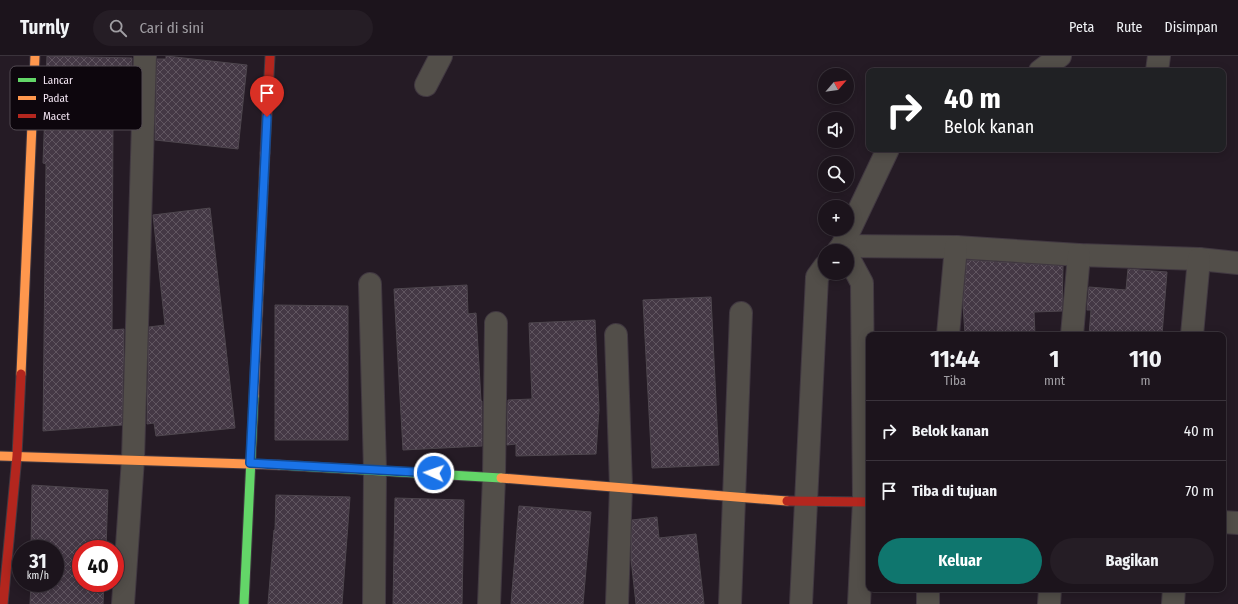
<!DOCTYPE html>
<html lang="id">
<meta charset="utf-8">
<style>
:root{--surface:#1c141c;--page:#251d25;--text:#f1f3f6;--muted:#a09ea3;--line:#3a333b;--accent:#0f766e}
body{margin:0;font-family:"Fira Sans Condensed",sans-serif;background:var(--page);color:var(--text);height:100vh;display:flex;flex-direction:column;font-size:15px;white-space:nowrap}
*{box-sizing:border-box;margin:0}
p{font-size:13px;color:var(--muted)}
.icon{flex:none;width:22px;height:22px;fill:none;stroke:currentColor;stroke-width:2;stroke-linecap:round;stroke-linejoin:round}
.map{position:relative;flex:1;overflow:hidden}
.panel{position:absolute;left:866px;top:276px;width:360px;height:260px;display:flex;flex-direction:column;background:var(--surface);border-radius:8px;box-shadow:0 2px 10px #0003,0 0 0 1px var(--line)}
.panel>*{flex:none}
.top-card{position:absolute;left:866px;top:12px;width:360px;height:84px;border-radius:8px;box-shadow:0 2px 10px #0003,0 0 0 1px var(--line);background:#202124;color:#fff;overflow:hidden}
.needle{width:26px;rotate:62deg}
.tools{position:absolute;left:818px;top:12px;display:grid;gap:8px}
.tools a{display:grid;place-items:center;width:36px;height:36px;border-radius:50%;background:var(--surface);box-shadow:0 2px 10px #0003,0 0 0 1px var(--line);font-size:20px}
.speed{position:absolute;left:12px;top:484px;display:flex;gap:8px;font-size:20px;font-weight:700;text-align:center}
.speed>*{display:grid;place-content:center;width:52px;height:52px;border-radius:50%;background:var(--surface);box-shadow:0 2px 10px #0003,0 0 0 1px var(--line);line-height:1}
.speed small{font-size:10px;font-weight:400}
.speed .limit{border:6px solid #d22;background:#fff;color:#111}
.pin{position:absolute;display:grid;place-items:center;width:34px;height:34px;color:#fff;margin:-41px -17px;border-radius:50% 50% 50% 0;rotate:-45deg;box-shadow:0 0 4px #0007}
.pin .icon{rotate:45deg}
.me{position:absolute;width:44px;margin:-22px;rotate:273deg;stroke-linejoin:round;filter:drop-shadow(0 0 3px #0008)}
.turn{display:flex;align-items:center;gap:14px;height:84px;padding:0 12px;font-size:18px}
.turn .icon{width:52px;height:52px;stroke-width:2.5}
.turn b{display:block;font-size:28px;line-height:34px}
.eta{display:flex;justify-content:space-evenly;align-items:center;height:68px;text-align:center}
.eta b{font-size:24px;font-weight:700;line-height:28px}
.button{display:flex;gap:8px;margin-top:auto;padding:8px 12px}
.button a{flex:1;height:46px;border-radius:24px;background:var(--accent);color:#fff;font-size:16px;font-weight:700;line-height:46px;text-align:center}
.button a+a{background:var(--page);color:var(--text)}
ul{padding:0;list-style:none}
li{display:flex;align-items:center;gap:12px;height:60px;padding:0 12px;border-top:1px solid var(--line)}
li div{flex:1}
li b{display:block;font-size:15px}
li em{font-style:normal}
header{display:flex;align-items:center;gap:24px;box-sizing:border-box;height:56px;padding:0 20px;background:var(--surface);border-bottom:1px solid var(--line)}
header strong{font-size:19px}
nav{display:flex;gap:22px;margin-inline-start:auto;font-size:14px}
.search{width:280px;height:36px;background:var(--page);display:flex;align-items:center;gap:10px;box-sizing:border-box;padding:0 14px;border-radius:22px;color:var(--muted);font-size:15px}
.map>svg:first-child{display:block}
</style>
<header>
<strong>Turnly</strong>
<div class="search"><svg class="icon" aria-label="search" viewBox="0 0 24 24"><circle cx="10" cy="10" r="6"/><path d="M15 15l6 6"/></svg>Cari di sini</div>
<nav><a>Peta</a><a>Rute</a><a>Disimpan</a></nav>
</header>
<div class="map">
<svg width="1238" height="548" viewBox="0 0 1238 548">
<defs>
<pattern id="building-cross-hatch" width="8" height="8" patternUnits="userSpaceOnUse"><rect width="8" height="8" fill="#443845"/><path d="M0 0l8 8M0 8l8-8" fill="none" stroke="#605560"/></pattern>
</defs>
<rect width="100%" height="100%" fill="#251b25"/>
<g fill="url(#building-cross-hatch)" stroke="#4e464e">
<path d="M 47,0 L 132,2 L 131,57 L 113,58 L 112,274 L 124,273 L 122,369 L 43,375 L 46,108 L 43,107 Z"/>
<path d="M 166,0 L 247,9 L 238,93 L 155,84 L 157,3 L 166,3 Z"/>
<path d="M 210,152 L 235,372 L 156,380 L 154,367 L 147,368 L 149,271 L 165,269 L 153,159 Z"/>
<path d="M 967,204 L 1063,210 L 1062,255 L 1034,256 L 1035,279 L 965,279 L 963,248 Z"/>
<path d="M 1128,213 L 1167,216 L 1162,279 L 1089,279 L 1091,254 L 1087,254 L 1089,231 L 1126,234 Z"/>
<path d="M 467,229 L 468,258 L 476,257 L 481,345 L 482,345 L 482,390 L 403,394 L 394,233 Z"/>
<path d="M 711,241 L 719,409 L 652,412 L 643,244 Z"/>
<path d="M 275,249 L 348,250 L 348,384 L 275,384 Z"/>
<path d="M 595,264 L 599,353 L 596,398 L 516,400 L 516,388 L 507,389 L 508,344 L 532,343 L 529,267 Z"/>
<path d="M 32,429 L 108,434 L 106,493 L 81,493 L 81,527 L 104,527 L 103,548 L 30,548 L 31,527 L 55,527 L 55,493 L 31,493 Z"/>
<path d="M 276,439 L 350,441 L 342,548 L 268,548 L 274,474 L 275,474 Z"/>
<path d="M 395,442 L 464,444 L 462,548 L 393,548 Z"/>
<path d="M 519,450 L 591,456 L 583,548 L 511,548 Z"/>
<path d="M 657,461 L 659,482 L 696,478 L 704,548 L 636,548 L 631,503 L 632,464 Z"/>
</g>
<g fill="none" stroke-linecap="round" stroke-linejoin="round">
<g stroke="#413841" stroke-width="24">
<g id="street">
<path d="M 1040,15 L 1060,0"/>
<path d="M 1157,15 L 1159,0"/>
<path d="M 426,29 L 441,0"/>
<path d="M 842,190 L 956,191 L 1079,199 L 1199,203 L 1238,207"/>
<path d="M 838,195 L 842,190 L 888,93"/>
<path d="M 847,199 L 862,227 L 864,445 L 859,548"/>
<path d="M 370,228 L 375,414 L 374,548"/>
<path d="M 616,279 L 621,431 L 617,548"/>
<path d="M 948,279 L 956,191"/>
<path d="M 1072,279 L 1079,199"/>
<path d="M 1192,279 L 1199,203"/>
<path d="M 1223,466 L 1238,467"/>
<path d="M 123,548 L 133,403 L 145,0"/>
<path d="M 489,548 L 494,421 L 496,267"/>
<path d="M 730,548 L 741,257"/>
<path d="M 801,548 L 817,221 L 825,210"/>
<path d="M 928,548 L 928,533"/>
<path d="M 1049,548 L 1050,533"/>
<path d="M 1173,548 L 1174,533"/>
</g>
</g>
<g stroke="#413841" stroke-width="11">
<g id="fast">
<path d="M 279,409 L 501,422"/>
<path d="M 244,548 L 254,340"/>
</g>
</g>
<g stroke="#413841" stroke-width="11">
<g id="slow">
<path d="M 21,318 L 35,0"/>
<path d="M 254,340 L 265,97"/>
<path d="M 0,400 L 279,409"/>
<path d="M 501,422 L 787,445"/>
</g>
</g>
<g stroke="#413841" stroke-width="11">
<g id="jam">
<path d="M 265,97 L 270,0"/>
<path d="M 787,445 L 869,446"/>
<path d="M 3,548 L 17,400 L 21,318"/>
</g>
</g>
<use href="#street" stroke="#524e49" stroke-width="22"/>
<use href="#fast" stroke="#63d668" stroke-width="9"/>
<use href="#slow" stroke="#ff974d" stroke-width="9"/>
<use href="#jam" stroke="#b3261e" stroke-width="9"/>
</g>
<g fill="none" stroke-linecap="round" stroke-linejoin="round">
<g stroke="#114b97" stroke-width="10">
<path id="route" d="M 267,61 L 250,407 L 434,417"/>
</g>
<use href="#route" stroke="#1a73e8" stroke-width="7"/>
</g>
<rect x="10" y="10" width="132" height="64" rx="6" fill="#0d060d" stroke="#524a52" stroke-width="1"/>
<rect x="18" y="22" width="18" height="4" fill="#63d668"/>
<rect x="18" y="40" width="18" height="4" fill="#ff974d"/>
<rect x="18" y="58" width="18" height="4" fill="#b3261e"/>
<g font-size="11" fill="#f4e7f4">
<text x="43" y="28">Lancar</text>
<text x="43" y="46">Padat</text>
<text x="43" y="64">Macet</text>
</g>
</svg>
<div class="tools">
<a><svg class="needle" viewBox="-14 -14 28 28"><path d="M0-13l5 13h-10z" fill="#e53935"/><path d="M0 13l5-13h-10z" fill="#a09ea3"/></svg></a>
<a><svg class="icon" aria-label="sound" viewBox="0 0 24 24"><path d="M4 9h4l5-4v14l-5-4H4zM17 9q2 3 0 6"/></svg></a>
<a><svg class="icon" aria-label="search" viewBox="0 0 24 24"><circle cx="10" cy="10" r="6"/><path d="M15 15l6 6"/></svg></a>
<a>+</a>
<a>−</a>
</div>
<div class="speed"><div>31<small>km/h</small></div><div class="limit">40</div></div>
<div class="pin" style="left:267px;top:61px;background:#d93025"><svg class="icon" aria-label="arrive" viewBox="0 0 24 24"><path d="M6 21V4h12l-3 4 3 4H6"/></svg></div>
<svg class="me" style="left:434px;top:417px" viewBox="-20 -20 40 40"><circle r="17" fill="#1a73e8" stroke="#fff" stroke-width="3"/><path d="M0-11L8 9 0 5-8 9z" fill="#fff"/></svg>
<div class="top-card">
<div class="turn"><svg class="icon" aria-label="right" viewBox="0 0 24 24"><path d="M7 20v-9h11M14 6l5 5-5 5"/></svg><div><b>40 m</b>Belok kanan</div></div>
</div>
<section class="panel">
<div class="eta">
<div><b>11:44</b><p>Tiba</p></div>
<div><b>1</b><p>mnt</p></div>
<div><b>110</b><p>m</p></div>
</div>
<ul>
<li><svg class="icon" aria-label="right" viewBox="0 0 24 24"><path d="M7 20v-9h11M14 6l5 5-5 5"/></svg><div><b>Belok kanan</b></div><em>40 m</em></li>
<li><svg class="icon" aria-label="arrive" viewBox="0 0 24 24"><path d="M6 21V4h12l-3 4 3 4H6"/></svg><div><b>Tiba di tujuan</b></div><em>70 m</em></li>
</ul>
<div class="button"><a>Keluar</a><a>Bagikan</a></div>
</section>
</div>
